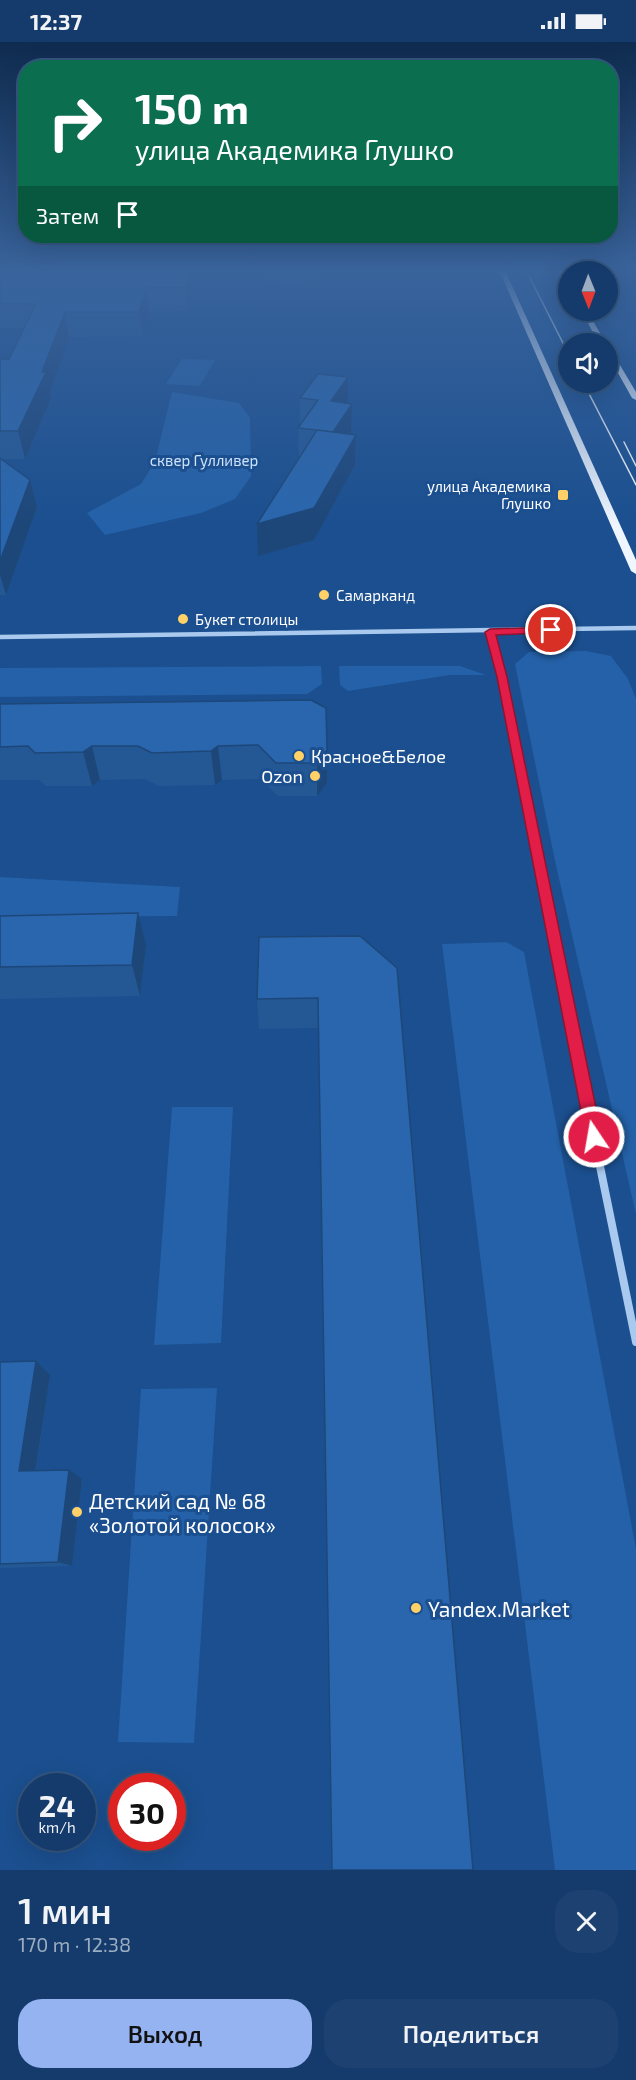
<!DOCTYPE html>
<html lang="ru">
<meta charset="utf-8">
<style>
:root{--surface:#143b6b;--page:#1d4271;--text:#f1f3f6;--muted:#9dadc1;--line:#33557e;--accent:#95b2f1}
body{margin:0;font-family:"Exo 2",sans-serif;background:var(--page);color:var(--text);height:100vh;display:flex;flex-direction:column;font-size:22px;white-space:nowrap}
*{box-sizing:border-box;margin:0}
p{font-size:20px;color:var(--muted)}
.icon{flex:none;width:33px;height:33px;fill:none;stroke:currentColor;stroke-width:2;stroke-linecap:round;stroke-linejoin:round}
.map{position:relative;height:1828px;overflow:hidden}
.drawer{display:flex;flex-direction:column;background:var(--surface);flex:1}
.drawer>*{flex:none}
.hud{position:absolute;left:18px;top:18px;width:600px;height:183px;border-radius:24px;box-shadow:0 6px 24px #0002,0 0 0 2px var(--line);background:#0b6e4f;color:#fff;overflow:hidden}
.needle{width:39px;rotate:179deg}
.tools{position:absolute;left:558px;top:219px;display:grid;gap:12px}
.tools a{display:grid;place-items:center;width:60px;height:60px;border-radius:50%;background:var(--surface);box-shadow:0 6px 24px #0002,0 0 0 2px var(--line);font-size:30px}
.speed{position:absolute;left:18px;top:1731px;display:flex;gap:12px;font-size:30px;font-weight:700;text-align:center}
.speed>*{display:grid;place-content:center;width:78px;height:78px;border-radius:50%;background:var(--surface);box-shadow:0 6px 24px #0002,0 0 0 2px var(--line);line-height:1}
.speed small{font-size:15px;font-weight:400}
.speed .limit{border:9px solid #d22;background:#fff;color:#111}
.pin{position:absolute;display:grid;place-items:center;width:51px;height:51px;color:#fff;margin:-26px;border:3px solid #fff;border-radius:50%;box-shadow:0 2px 6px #0007}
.me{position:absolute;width:66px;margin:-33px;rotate:348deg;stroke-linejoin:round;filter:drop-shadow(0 0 4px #0008)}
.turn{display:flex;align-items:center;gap:21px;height:126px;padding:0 18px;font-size:27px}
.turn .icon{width:78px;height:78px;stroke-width:2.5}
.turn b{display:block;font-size:42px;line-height:51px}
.then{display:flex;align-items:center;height:57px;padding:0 18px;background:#0003;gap:12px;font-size:22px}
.round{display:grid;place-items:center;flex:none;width:63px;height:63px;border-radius:24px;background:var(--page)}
.summary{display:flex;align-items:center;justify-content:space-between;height:102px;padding:0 18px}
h1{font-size:36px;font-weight:600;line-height:45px}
.button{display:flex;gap:12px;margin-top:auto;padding:12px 18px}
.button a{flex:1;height:69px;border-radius:24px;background:var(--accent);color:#111;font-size:24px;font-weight:600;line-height:69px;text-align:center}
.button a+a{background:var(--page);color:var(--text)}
.status{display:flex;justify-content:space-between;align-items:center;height:42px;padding:0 30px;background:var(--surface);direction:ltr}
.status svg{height:16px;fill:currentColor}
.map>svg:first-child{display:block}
</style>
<div class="status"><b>12:37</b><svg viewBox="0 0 49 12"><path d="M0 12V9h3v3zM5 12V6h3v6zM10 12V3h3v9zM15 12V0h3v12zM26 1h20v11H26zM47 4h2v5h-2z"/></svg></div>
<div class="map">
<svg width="636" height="1828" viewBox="0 0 636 1828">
<rect width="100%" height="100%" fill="#1b4f8f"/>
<g fill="#2461a8">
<path d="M 182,317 L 215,318 L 200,344 L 166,342 Z"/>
<path d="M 172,350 L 239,361 L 250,376 L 251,434 L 235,457 L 201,471 L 105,493 L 87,471 L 141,442 L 155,420 Z"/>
<path d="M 586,609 L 611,614 L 628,637 L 636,657 L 636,1172 L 555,819 L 515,622 L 529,610 Z"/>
<path d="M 321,624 L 322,642 L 307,652 L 0,655 L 0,626 Z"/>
<path d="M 339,624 L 460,624 L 486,633 L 450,633 L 348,649 L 340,643 Z"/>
<path d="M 0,835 L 180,845 L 177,874 L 0,875 Z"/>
<path d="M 506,900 L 524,910 L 636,1507 L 636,1828 L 555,1828 L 442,902 Z"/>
<path d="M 172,1065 L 233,1065 L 221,1301 L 154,1303 Z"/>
<path d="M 217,1346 L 194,1701 L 118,1700 L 141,1347 Z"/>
</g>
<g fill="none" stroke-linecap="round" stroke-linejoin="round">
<g stroke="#a9c9ee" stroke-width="4.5">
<path d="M 490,590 L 502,635 L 522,738"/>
<path d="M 0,595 L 636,586"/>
</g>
<path stroke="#a9c9ee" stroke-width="6" d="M 522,736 L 577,1014"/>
<path stroke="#a9c9ee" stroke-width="8" d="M 577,1012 L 636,1300"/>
<path fill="#d6e6fa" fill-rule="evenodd" d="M 500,228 L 507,234 L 507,236 L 503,236 L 494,228 Z"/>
<g fill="#f0f6ff" fill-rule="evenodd">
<path d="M 499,228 L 505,228 L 636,518 L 636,532 L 631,529 Z"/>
<path d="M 558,228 L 564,228 L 568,237 L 568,244 L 565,242 Z"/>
<path d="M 581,268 L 587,268 L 606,302 L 599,302 Z"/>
<path d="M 608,306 L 611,308 L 636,350 L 636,358 L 632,356 L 608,313 Z"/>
</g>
<g stroke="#fff" stroke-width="1.5">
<path d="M 526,228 L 568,311"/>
<path d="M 583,340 L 636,443"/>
<path d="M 624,400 L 636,424"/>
</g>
</g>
<g fill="#245895">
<path d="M 0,228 L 195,228 L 188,269 L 149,270 L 143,294 L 69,295 L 50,350 L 51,357 L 25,417 L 1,417 L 37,465 L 6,553 L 0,553 L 0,317 L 9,317 L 24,286 L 0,286 Z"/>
<path d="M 263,228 L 331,228 L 331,236 L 319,247 L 264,240 Z"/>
<path d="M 300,356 L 348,361 L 351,391 L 351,392 L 356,393 L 355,423 L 314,498 L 258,514 L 299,416 L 298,386 L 300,382 Z"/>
<path d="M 0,662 L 327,708 L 327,741 L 317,754 L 278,754 L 260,737 L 222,738 L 215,743 L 159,744 L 144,737 L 100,738 L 92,744 L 46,744 L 39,738 L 0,738 Z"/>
<path d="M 0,874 L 146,903 L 140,954 L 0,957 Z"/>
<path d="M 360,894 L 473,1828 L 331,1828 L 318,986 L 259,987 L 257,957 Z"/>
<path d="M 0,1320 L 50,1333 L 36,1429 L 82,1437 L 72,1524 L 0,1526 Z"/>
</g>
<g fill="#1d4779">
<path d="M 189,228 L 195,228 L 188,269 L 186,245 Z"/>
<path d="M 320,228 L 331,228 L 331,236 L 319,247 Z"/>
<path d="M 146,246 L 149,270 L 143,294 L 139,270 Z"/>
<path d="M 65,270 L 69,295 L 50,350 L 51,357 L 25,417 L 18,389 Z"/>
<path d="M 348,335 L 348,364 L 331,359 Z"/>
<path d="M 352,362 L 351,391 L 333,420 L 333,390 Z"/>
<path d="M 356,393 L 355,423 L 314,498 L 258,514 L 257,482 Z"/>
<path d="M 30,438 L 37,465 L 6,553 L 0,533 L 0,519 Z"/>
<path d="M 92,704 L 100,738 L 92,744 L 83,710 Z"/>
<path d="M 218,704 L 222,738 L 215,743 L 211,709 Z"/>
<path d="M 327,708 L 327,741 L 317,754 L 317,721 Z"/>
<path d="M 138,871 L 146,903 L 140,954 L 132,923 Z"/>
<path d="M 36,1319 L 50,1333 L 34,1438 L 19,1429 Z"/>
<path d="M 69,1428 L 82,1437 L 72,1524 L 58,1520 Z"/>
</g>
<g fill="#2a66ad" stroke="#1d4779" stroke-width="1.5">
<path d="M 0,228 L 189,228 L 186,245 L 146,246 L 139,270 L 65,270 L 42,330 L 46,330 L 18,389 L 0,389 L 0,317 L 9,317 L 36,262 L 0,262 Z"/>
<path d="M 318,332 L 348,335 L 331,359 L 352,362 L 333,390 L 298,386 L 318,358 L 300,356 Z"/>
<path d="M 317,388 L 356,393 L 314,466 L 257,482 Z"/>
<path d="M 0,416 L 30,438 L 0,519 Z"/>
<path d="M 311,658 L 326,666 L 327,708 L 317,721 L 276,721 L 258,703 L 218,704 L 211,709 L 152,711 L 138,704 L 92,704 L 83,710 L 35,711 L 28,704 L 0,705 L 0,662 Z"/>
<path d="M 138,871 L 132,923 L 0,925 L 0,874 Z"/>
<path d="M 360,894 L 397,926 L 473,1828 L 332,1828 L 318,956 L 257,957 L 259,895 Z"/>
<path d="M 36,1319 L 19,1429 L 69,1428 L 58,1520 L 0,1522 L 0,1320 Z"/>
</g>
<linearGradient id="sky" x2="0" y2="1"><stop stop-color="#0f2b4f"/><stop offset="0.47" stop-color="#39639b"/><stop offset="1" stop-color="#39639b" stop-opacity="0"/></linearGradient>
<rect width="636" height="484" fill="url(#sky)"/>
<path fill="#e11d48" stroke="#92132f" stroke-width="1.5" d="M 551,585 L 556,588 L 555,590 L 496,593 L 507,635 L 602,1095 L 599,1100 L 594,1102 L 588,1100 L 586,1095 L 497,635 L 485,590 L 490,587 Z"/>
<g fill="#ffd166" stroke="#1b4f8f" stroke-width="2">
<rect x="557" y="447" width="12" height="12" rx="3"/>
<circle cx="324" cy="553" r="6"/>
<circle cx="183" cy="577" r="6"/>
<circle cx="299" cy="714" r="6"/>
<circle cx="315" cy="734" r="6"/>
<circle cx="77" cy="1470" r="6"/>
<circle cx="416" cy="1566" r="6"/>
</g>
<g text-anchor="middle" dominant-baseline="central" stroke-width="6" stroke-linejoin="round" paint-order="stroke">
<g font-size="15" fill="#cfe3fa" stroke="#1b4f8f">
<text x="204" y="418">сквер Гулливер</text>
</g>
<g font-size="15" fill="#fff" stroke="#1b4f8f" text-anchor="start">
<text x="551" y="444" text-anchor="end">улица Академика<tspan x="551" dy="17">Глушко</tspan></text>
<text x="336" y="553">Самарканд</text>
<text x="195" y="577">Букет столицы</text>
</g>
<g font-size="18" fill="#fff" stroke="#1b4f8f" text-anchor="start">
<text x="311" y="714">Красное&amp;Белое</text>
<text x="303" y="734" text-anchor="end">Ozon</text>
</g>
<g font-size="21" fill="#fff" stroke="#1b4f8f" text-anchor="start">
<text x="89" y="1458">Детский сад № 68<tspan x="89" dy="24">«Золотой колосок»</tspan></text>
<text x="428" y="1566">Yandex.Market</text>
</g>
</g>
</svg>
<div class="tools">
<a><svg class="needle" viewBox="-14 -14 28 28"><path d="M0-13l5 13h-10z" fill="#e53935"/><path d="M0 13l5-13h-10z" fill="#9dadc1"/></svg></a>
<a><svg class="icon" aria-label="sound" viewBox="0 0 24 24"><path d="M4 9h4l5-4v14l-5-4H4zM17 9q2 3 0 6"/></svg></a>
</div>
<div class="speed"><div>24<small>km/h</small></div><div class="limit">30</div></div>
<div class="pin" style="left:551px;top:588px;background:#d93025"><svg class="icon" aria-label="arrive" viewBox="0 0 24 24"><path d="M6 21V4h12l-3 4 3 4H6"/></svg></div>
<svg class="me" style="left:594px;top:1095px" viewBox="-20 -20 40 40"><circle r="17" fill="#e11d48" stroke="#fff" stroke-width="3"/><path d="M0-11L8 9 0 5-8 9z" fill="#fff"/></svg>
<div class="hud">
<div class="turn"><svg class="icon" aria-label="right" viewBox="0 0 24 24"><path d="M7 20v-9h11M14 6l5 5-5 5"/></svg><div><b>150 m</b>улица Академика Глушко</div></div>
<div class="then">Затем<svg class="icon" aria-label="arrive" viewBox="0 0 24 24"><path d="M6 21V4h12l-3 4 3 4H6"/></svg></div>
</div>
</div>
<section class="drawer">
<div class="summary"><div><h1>1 мин</h1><p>170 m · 12:38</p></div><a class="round"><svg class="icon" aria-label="close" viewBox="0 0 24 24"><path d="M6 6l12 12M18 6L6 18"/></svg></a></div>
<div class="button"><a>Выход</a><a>Поделиться</a></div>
</section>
